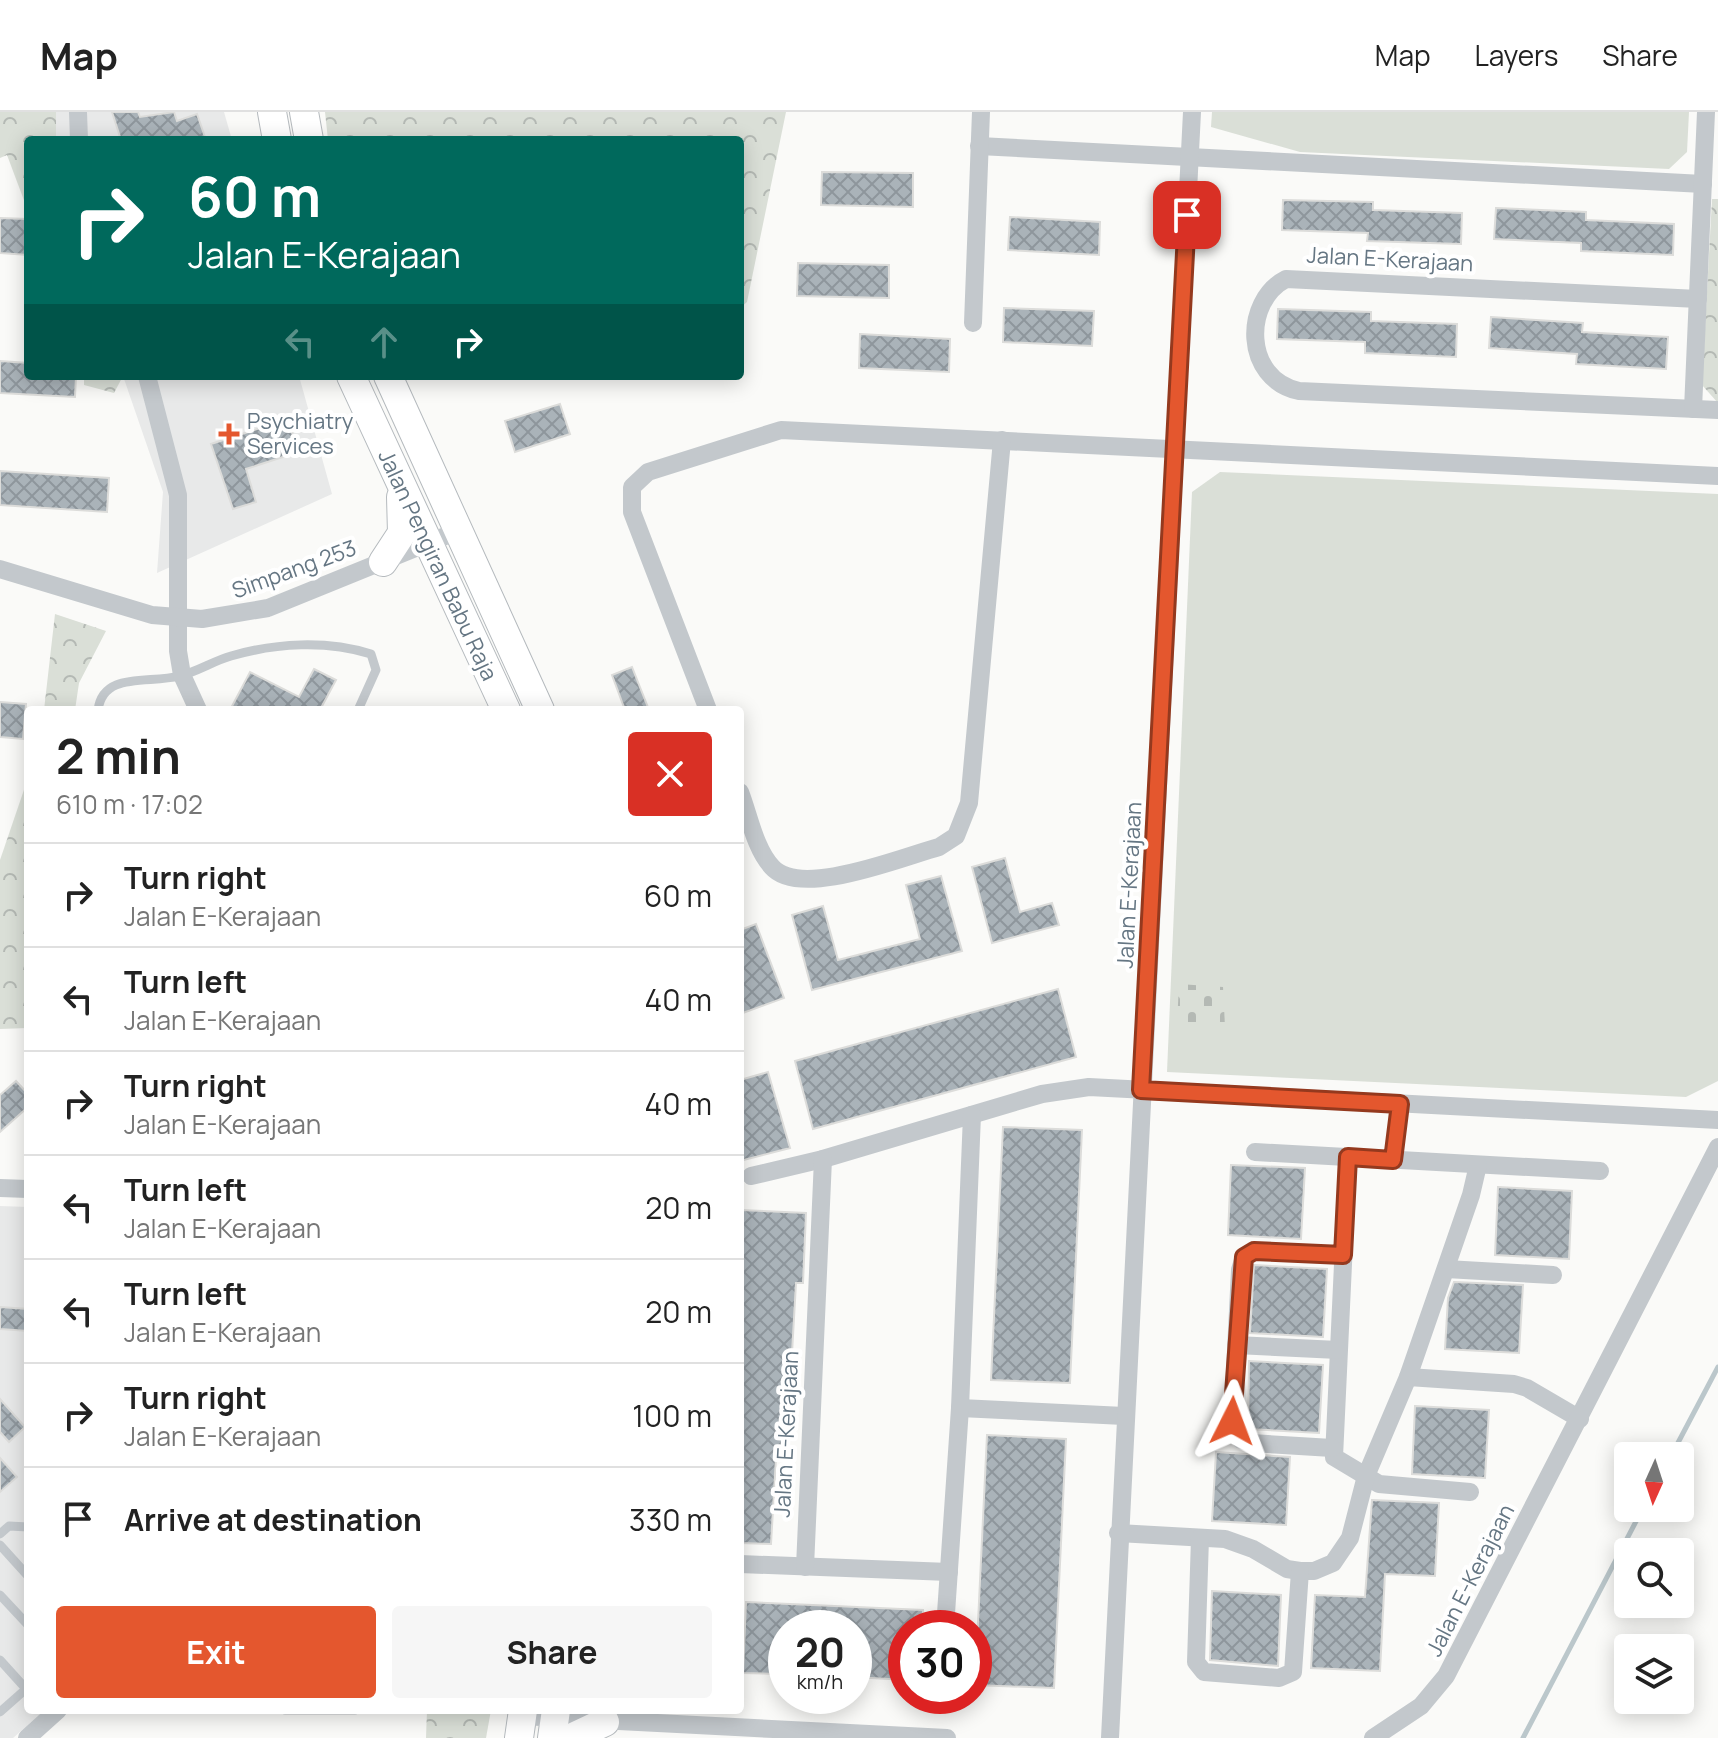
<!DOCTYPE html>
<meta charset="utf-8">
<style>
:root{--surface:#fff;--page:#f6f6f6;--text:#222;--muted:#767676;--line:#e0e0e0;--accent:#e4572e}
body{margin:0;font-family:Manrope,sans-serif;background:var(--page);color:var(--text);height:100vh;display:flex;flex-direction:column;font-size:30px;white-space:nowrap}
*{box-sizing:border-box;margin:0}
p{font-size:26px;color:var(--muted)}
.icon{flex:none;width:44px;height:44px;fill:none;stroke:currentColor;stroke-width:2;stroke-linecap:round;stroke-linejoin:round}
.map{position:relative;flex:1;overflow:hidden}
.details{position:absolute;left:24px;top:594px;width:720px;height:1008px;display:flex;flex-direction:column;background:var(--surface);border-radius:8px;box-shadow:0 4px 20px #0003}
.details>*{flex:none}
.banner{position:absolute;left:24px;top:24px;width:720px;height:244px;border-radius:8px;box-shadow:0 4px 20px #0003;background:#00695c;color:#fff;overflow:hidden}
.needle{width:52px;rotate:183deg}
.fabs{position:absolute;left:1614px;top:1330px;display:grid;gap:16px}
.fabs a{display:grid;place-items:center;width:80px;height:80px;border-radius:8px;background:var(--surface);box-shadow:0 4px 20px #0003;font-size:40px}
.speed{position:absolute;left:768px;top:1498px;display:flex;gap:16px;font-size:40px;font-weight:700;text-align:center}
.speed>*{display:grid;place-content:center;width:104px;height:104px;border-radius:50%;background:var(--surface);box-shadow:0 4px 20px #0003;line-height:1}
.speed small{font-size:20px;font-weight:400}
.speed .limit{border:12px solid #d22;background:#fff;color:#111}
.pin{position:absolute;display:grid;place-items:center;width:68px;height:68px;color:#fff;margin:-34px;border-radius:16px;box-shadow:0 4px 12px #0006}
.me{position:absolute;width:88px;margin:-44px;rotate:3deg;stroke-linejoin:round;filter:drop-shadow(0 0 6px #0008)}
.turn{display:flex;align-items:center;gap:28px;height:168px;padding:0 32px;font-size:36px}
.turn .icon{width:104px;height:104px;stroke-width:2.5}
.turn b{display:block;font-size:56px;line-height:68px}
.lanes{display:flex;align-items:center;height:76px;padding:0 32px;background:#0003;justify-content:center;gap:40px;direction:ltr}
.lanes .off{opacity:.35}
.round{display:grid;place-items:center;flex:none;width:84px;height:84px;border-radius:8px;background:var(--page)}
.summary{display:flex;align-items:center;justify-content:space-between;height:136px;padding:0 32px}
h1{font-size:48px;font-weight:700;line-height:60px}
.cta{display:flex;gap:16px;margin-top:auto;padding:16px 32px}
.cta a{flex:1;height:92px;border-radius:8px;background:var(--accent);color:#fff;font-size:32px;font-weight:700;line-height:92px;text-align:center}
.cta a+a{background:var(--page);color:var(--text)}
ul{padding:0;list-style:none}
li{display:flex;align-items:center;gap:24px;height:104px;padding:0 32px;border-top:2px solid var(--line)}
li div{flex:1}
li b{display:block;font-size:30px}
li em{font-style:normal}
header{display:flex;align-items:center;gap:48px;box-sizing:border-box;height:112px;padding:0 40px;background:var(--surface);border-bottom:2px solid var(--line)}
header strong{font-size:38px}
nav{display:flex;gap:44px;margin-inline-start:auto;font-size:28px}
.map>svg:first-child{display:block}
</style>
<header>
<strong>Map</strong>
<nav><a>Map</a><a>Layers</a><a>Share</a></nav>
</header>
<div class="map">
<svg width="1718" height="1626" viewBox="0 0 1718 1626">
<defs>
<pattern id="forest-crowns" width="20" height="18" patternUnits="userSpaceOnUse" patternTransform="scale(2)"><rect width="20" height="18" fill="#dadfd7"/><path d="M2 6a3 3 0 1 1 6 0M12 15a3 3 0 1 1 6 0" fill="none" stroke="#b4b9b4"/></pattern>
<pattern id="cemetery-stones" width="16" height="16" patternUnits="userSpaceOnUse" patternTransform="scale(2)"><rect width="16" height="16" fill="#dadfd7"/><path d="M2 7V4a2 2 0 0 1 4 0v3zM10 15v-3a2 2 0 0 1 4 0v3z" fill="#b4b9b4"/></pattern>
<pattern id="building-cross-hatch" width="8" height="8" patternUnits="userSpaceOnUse" patternTransform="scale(2)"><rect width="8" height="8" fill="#aab3b9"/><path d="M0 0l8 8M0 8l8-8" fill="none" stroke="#8e969c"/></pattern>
</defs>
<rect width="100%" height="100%" fill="#fafaf8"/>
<g fill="#e8e9e9">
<path d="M 56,0 L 224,0 L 232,28 L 56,28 Z"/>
<path d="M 123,264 L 299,264 L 332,382 L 157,461 L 163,380 Z"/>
<path d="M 0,1094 L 28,1095 L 28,1598 L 45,1598 L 13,1626 L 0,1626 Z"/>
</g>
<g fill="#dadfd7">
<path d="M 1212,0 L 1689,0 L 1687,40 L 1669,57 L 1300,40 L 1211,15 Z"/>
<path d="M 1220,360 L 1718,382 L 1718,969 L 1686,985 L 1167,960 L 1192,380 Z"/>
</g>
<g fill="url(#forest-crowns)">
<path d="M 0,0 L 56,0 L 56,28 L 28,28 L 28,99 L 7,43 L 0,46 Z"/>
<path d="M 325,0 L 786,0 L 747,190 L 740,196 L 740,28 L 328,28 Z"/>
<path d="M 1712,87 L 1718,87 L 1718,291 L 1702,273 Z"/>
<path d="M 84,264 L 123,264 L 114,281 L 84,273 Z"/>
<path d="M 55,502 L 106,519 L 79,571 L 75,598 L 44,598 Z"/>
<path d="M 28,666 L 28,916 L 0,917 L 0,748 Z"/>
<path d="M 427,1598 L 491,1598 L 486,1626 L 426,1626 Z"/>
</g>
<path fill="url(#cemetery-stones)" d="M 1179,872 L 1223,875 L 1225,915 L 1177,913 Z"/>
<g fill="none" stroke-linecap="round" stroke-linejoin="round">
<g stroke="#bbc7cb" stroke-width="5">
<path d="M 1671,1344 L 1718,1255"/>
<path d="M 1523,1626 L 1643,1396"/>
</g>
</g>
<g fill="url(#building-cross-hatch)" stroke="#dcdcda" stroke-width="2">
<path d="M 112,0 L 138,0 L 140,5 L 174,0 L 177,9 L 197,2 L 206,28 L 121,28 Z"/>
<path d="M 822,60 L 913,61 L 913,95 L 821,93 Z"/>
<path d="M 1283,88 L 1373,90 L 1373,98 L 1462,101 L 1461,132 L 1367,129 L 1368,121 L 1282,118 Z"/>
<path d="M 1496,96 L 1586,100 L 1586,108 L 1674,112 L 1673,143 L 1581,139 L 1581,131 L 1494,127 Z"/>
<path d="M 1010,105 L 1100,110 L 1099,143 L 1008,138 Z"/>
<path d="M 0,106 L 28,107 L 28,143 L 0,141 Z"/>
<path d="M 798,151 L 889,153 L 889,186 L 797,184 Z"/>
<path d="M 1004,196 L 1094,199 L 1092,234 L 1003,230 Z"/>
<path d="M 1278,197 L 1371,200 L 1371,209 L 1457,212 L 1456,245 L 1365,241 L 1365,230 L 1277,227 Z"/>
<path d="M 1491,205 L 1583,211 L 1582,220 L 1668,225 L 1666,257 L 1576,252 L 1577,242 L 1489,236 Z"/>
<path d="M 860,222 L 950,227 L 949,260 L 859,256 Z"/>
<path d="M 0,249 L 28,251 L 28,264 L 76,264 L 75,285 L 0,281 Z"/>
<path d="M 560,292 L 570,322 L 515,340 L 505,309 Z"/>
<path d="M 288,307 L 298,340 L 246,357 L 256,390 L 233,397 L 211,332 Z"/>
<path d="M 0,359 L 109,366 L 107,400 L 0,393 Z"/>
<path d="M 632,555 L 649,598 L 625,598 L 612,563 Z"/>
<path d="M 314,557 L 336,568 L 321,596 L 324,598 L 230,598 L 250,560 L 299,585 Z"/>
<path d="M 0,590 L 26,592 L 23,627 L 0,625 Z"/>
<path d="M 1005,746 L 1020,800 L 1052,791 L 1059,813 L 992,831 L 972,755 Z"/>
<path d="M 941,764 L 962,839 L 812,878 L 792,803 L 823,794 L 838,848 L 920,827 L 906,773 Z"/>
<path d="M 756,812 L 784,886 L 740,902 L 740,818 Z"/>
<path d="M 1058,877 L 1076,945 L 813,1017 L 795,949 Z"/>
<path d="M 768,960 L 790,1036 L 740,1049 L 740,968 Z"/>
<path d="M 16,969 L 28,982 L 28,995 L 0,1020 L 0,983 Z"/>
<path d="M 1003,1015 L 1082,1018 L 1070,1271 L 991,1268 Z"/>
<path d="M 1231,1053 L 1305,1056 L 1301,1127 L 1228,1123 Z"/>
<path d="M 1498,1075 L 1572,1079 L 1569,1147 L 1495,1143 Z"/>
<path d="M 740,1098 L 806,1101 L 803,1171 L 796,1171 L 786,1346 L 776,1346 L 771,1432 L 740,1431 Z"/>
<path d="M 1254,1153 L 1327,1157 L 1323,1225 L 1250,1221 Z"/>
<path d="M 1454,1170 L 1523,1173 L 1519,1241 L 1445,1237 L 1448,1186 Z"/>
<path d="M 0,1195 L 28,1197 L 28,1219 L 0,1217 Z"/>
<path d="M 1249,1249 L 1323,1253 L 1319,1321 L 1248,1317 Z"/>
<path d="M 0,1287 L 25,1315 L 9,1330 L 0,1320 Z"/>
<path d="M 1415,1294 L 1489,1298 L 1485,1366 L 1412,1362 Z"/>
<path d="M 987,1323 L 1066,1327 L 1054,1576 L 975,1573 Z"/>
<path d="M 1216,1340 L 1290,1345 L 1286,1413 L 1212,1409 Z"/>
<path d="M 0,1346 L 17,1365 L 0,1380 Z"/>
<path d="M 1372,1388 L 1439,1391 L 1435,1464 L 1385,1462 L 1380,1559 L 1311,1556 L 1315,1483 L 1365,1485 Z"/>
<path d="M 1212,1479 L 1281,1483 L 1278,1554 L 1210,1548 Z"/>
<path d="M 746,1490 L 923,1498 L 922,1516 L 906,1516 L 906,1568 L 854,1565 L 854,1516 L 786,1516 L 786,1539 L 779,1538 L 778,1562 L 743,1561 Z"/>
</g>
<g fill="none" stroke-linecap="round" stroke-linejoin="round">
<g stroke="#b5babe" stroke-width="30">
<g id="primary">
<path d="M 272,0 L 277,28"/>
<path d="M 304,0 L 309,28"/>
<path d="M 351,264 L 506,598"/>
<path d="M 388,264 L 540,598"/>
<path d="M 383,450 L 402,421 L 401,385"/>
<path d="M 519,1626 L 523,1598"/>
<path d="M 552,1626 L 556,1598"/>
<path d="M 571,1626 L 605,1610"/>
</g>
</g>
<g stroke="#c3c8cc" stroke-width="9">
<path d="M 98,598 C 103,559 149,572 179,564 C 197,560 213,549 231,544 C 276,531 326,528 371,542 L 376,558 L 358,598"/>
<path d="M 0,1422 L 9,1414 L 28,1415"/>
<path d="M 0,1433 L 28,1464"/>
<path d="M 0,1483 L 28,1513"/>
<path d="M 0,1548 L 28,1579"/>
<path d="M 285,1598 L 355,1598"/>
<path d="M 0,1600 L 26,1577"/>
</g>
<g stroke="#c3c8cc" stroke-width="18">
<path d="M 78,0 L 79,28"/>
<path d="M 979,34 L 1703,72"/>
<path d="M 1698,187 L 1286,167 C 1243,189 1243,267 1299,279 L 1718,298"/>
<path d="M 973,211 L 981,0"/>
<path d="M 147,264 L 178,383 L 178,539 L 182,563 L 198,598"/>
<path d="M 1693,297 L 1706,0"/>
<path d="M 0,457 L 152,503 L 202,507 L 268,496 L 460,418"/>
<path d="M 708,598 L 632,400 L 632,375 L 648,360 L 781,318 L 1718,364"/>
<path d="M 740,680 C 749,703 755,737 772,755 C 800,787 902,745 939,735 L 956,724 L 969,691 L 1002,328"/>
<path d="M 1255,1040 L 1600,1059"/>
<path d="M 1348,1045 L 1334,1345 L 1379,1372 L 1470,1380"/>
<path d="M 1393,1048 L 1400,992"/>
<path d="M 751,1064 L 823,1047 L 1042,982 L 1089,975 L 1718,1008"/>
<path d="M 0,1076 L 28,1077"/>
<path d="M 1446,1157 L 1553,1163"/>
<path d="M 1236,1233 L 1338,1238"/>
<path d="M 1408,1265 L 1514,1272 L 1527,1276 L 1580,1307"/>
<path d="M 960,1296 L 1124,1304"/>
<path d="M 1332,1336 L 1251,1331 L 1241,1328 L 1232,1318 L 1240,1158 L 1244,1145 L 1254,1139 L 1343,1143"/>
<path d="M 1118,1421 L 1225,1427 L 1253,1437 L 1287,1457 L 1300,1459 L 1314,1459 L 1333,1451 L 1350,1426 L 1366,1364 L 1408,1265 L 1471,1083 L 1478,1053"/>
<path d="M 1200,1426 L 1196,1550 L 1204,1560 L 1279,1566 L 1293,1560 L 1300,1459"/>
<path d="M 740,1452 L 949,1460"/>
<path d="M 805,1455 L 823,1047"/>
<path d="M 945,1516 L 960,1296 L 972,1003"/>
<path d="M 522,1604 L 947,1626"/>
<path d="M 27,1626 L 58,1598"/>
<path d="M 1110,1626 L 1192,0"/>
<path d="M 1373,1626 L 1421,1594 L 1446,1564 L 1718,1035"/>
</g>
<use href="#primary" stroke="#fff" stroke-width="28"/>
</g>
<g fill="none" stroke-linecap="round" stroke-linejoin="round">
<g stroke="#94391e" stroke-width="20">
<path id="route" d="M 1187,103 L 1141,978 L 1400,992 L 1393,1048 L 1348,1045 L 1343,1143 L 1254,1139 L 1244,1145 L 1232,1309"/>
</g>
<use href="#route" stroke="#e4572e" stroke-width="14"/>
</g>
<path fill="#e4572e" stroke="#fff" stroke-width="3" d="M225 310h8v8h8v8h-8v8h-8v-8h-8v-8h8z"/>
<g text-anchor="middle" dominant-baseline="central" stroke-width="8" stroke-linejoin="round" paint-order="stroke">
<g font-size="22" fill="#657683" stroke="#fff">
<text transform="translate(1390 147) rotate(3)">Jalan E-Kerajaan</text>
<text transform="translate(438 453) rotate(65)">Jalan Pengiran Babu Raja</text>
<text transform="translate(294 457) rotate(-20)">Simpang 253</text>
<text transform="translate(1129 773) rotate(-87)">Jalan E-Kerajaan</text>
<text transform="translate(786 1322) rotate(-87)">Jalan E-Kerajaan</text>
<text transform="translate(1470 1468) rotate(-63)">Jalan E-Kerajaan</text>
</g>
<g font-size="22" fill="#657683" stroke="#fff" text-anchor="start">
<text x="247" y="309">Psychiatry<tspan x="247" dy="25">Services</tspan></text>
</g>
</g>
</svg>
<div class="fabs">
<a><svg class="needle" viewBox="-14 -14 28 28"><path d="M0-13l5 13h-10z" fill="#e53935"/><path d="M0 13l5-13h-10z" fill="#767676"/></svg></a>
<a><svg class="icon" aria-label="search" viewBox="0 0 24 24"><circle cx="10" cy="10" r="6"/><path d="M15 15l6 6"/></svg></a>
<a><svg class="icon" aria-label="layers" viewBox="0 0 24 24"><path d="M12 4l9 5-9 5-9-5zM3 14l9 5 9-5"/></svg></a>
</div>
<div class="speed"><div>20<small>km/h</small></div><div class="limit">30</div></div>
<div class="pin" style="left:1187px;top:103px;background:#d93025"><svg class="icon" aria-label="arrive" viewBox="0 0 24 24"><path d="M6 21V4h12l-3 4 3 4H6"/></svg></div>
<svg class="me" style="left:1232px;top:1309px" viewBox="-20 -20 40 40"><path d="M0-17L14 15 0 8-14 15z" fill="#e4572e" stroke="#fff" stroke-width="4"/></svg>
<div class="banner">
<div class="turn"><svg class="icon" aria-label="right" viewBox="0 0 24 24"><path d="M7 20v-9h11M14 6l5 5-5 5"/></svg><div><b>60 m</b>Jalan E-Kerajaan</div></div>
<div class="lanes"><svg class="icon off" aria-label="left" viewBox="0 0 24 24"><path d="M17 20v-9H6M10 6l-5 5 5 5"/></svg><svg class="icon off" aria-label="ahead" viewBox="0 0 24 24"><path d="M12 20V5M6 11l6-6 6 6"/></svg><svg class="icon" aria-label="right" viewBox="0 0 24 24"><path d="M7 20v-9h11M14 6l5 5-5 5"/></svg></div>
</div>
<section class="details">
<div class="summary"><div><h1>2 min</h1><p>610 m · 17:02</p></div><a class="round" style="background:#d93025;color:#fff"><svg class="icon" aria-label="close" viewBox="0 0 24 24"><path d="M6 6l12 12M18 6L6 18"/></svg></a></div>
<ul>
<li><svg class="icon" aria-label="right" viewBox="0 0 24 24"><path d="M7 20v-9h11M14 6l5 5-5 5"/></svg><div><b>Turn right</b><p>Jalan E-Kerajaan</p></div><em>60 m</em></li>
<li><svg class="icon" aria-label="left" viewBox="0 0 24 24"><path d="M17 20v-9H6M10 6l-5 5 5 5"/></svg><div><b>Turn left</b><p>Jalan E-Kerajaan</p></div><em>40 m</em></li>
<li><svg class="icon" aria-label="right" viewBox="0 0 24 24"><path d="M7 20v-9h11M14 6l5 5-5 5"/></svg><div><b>Turn right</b><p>Jalan E-Kerajaan</p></div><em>40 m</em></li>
<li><svg class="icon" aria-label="left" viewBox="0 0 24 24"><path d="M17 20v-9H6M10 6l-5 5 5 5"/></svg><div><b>Turn left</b><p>Jalan E-Kerajaan</p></div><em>20 m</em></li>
<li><svg class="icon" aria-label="left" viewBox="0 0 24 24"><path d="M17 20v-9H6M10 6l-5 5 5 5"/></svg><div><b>Turn left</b><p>Jalan E-Kerajaan</p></div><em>20 m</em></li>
<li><svg class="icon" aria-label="right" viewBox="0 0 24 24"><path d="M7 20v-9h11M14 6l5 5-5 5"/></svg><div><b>Turn right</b><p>Jalan E-Kerajaan</p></div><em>100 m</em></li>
<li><svg class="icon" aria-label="arrive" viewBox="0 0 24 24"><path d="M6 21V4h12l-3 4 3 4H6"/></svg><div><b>Arrive at destination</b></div><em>330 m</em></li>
</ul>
<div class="cta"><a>Exit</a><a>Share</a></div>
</section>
</div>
